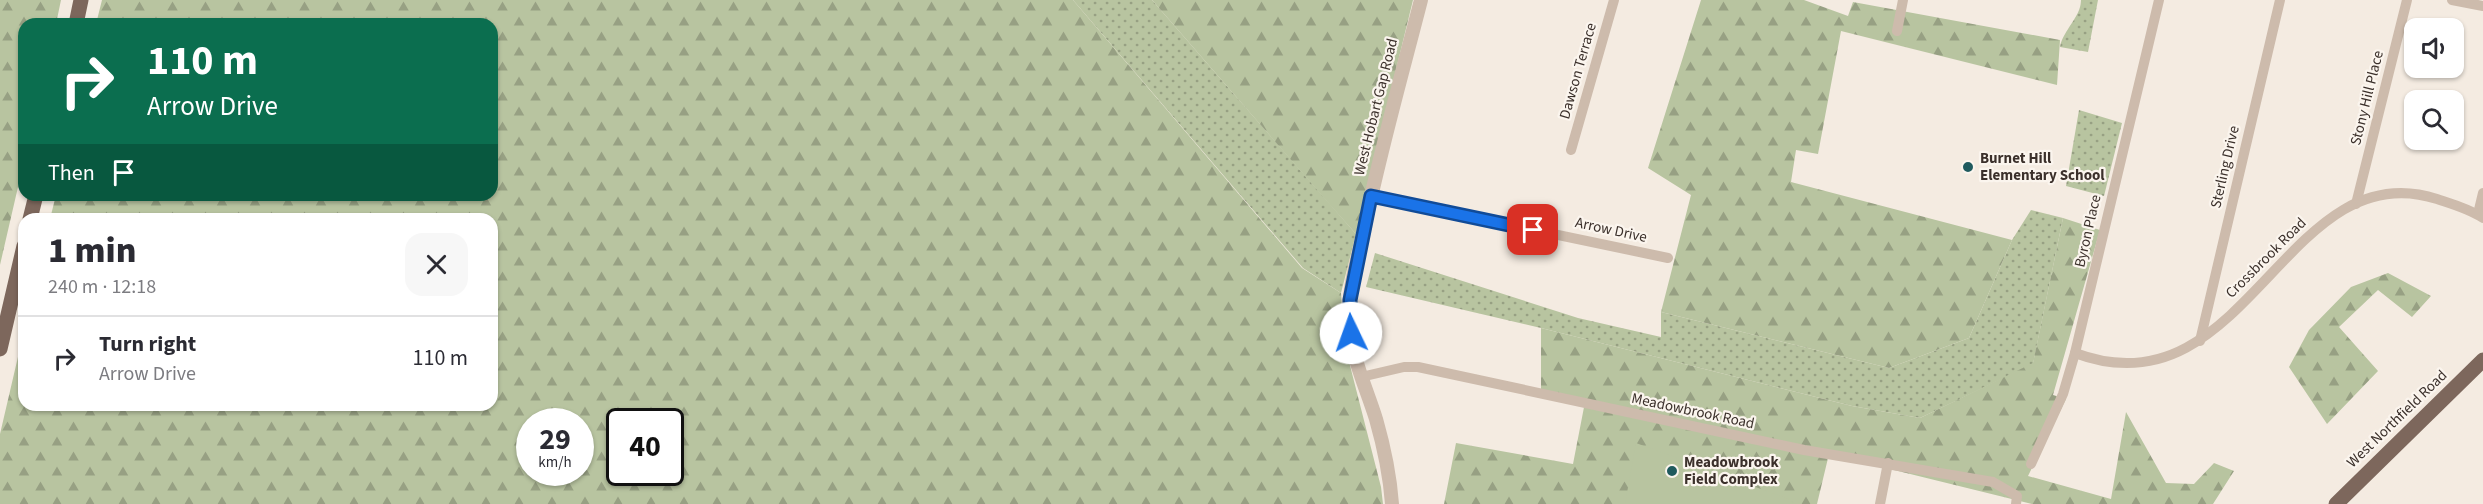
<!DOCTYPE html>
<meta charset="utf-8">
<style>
:root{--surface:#fff;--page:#f7f7f7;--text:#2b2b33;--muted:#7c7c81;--line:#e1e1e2}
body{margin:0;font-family:"Source Sans 3",sans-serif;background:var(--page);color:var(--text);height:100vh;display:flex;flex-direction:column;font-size:22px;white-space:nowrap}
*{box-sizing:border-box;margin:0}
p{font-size:20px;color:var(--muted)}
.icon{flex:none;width:33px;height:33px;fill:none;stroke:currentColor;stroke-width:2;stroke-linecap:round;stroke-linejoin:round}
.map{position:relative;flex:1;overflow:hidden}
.drawer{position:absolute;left:18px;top:213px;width:480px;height:198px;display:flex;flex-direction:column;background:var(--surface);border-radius:18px;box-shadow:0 2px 4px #0004}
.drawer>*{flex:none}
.banner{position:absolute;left:18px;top:18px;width:480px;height:183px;border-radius:18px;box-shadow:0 2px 4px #0004;background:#0b6e4f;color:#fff;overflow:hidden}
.buttons{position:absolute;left:2404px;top:18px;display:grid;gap:12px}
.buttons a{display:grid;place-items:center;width:60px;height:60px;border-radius:12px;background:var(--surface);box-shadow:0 2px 4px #0004;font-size:30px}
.speed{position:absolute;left:516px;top:408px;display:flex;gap:12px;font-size:30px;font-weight:700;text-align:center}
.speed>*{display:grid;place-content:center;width:78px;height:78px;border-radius:50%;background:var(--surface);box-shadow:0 2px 4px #0004;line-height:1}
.speed small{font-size:15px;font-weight:400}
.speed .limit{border:3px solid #111;border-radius:9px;background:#fff;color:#111}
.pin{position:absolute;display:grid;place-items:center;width:51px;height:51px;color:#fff;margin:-26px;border-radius:12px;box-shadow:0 3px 9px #0006}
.me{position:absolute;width:66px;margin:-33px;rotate:357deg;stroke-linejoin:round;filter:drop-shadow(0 0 4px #0008)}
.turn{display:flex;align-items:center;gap:21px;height:126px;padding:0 30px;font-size:27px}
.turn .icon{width:78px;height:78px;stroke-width:2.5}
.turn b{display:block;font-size:42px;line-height:51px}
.then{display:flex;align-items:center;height:57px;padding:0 30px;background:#0003;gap:12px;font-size:22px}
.round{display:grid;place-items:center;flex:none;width:63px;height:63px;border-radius:18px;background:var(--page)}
.summary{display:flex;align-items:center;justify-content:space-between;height:102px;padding:0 30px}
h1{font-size:36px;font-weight:800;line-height:45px}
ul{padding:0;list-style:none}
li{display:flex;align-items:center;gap:18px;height:84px;padding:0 30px;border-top:2px solid var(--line)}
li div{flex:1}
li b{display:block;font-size:22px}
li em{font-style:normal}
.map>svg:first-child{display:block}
</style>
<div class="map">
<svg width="2483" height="504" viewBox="0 0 2483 504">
<defs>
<pattern id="grass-dots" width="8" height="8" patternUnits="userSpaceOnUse" patternTransform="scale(1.5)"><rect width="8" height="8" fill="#b8c4a0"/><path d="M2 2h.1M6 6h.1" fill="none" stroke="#97a083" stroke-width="1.8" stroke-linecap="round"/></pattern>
<pattern id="forest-firs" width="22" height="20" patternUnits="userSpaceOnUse" patternTransform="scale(1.5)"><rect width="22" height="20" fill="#b8c4a0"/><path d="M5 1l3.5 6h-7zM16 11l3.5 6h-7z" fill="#97a083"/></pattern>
</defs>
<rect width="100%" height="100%" fill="#f4ebe1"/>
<g fill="url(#grass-dots)">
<path d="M 1073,0 L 1152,0 L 1356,234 L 1341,293 L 1303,268 Z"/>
<path d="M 2081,0 L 2098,0 L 2088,52 L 2060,47 C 2063,30 2081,17 2081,0 Z"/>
<path d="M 2079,110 L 2122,123 L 2104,196 L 2066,186 Z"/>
<path d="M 2031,210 L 2063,218 L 2033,364 L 1920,418 L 1852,406 L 1541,328 L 1366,287 L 1375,253 L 1578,318 L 1661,337 L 1661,312 L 1889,368 L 1969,338 L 2012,240 Z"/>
</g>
<g fill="url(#forest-firs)" fill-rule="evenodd">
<path d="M 0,0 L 61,0 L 56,24 L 24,24 L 24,161 L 0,265 Z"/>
<path d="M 102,0 L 1073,0 L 1302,268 L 1341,293 L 1344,342 L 1381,487 L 1383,504 L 0,504 L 0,434 L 24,331 L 24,405 L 492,405 L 492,219 L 50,219 L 56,195 L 492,195 L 492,24 L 96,24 ZM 530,422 L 580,422 L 580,472 L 530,472 ZM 620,422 L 670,422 L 670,472 L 620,472 Z"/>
<path d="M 1152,0 L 1413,0 L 1356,234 L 1331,206 Z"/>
<path d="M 1701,0 L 1804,0 L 1848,16 L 1853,2 L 2060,40 L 2057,85 L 1841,31 L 1818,154 L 1796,150 L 1791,182 L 2012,240 L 1969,338 L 1889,368 L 1661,312 L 1691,195 L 1648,168 Z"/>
<path d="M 2063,218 L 2100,230 L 2053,395 L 2066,399 L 2028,476 L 2111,499 L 2126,412 L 2166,483 L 2194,484 L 2214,463 L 2234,471 L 2213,504 L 2032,504 L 1829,454 L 1817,504 L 1444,504 L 1456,443 L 1573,464 L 1585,402 L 1541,392 L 1541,328 L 1852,406 L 1920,418 L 2033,363 Z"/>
<path d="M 2388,273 L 2431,296 L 2412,317 L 2378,290 L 2339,327 L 2378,371 L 2327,424 L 2289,367 L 2309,330 L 2351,287 Z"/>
</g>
<path fill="#b8c4a0" d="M 1636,443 L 1791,500 L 1794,504 L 1625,504 Z"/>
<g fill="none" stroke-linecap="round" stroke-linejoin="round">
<g stroke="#cdbbac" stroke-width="10">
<path d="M 2452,0 L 2483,6"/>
<path d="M 1897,31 L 1903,0"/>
<path d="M 1571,150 L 1614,0"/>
<path d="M 1371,196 L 1668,258"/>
<path d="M 2356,204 L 2407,0"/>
<path d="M 2478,214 L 2483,193"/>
<path d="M 2200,341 L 2280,0"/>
<path d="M 2075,353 C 2247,418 2285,150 2437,199 C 2452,204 2470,209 2483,218"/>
<path d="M 1361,377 L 1404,367 L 1418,367 L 1804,450 L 1993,482 L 2017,496 L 2016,504"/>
<path d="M 2031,464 L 2063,394 L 2075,353 L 2159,0"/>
<path d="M 1880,504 L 1888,463"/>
</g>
<path stroke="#cdbbac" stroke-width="14" d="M 1392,504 C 1390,476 1384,447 1376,419 C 1366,387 1350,354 1349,319 C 1348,290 1357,261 1363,234 C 1379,155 1401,78 1421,0"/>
<g stroke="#7d675c" stroke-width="15">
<path d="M 76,24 L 81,0"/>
<path d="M 30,219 L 36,195"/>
<path d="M 0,349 L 24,246"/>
<path d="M 2336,504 L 2483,360"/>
</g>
</g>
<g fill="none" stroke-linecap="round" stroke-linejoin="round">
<g stroke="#114b97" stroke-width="15">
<path id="route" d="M 1351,333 L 1350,300 L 1371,196 L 1533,230"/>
</g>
<use href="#route" stroke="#1a73e8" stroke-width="10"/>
</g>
<g fill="#1f5a5e" stroke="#fbf5ee" stroke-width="2">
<circle cx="1968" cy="167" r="6"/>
<circle cx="1672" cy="471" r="6"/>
</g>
<g text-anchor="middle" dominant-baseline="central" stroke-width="4.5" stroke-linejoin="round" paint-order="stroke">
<g font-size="15" fill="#3b302b" stroke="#fbf5ee">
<text transform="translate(1578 71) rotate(-74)">Dawson Terrace</text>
<text transform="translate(2367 98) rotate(-76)">Stony Hill Place</text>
<text transform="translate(1376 107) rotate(-76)">West Hobart Gap Road</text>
<text transform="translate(2225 167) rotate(-77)">Sterling Drive</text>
<text transform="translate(1611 230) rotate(12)">Arrow Drive</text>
<text transform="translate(2088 231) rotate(-77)">Byron Place</text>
<text transform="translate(2266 258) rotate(-45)">Crossbrook Road</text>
<text transform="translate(1693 411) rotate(12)">Meadowbrook Road</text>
<text transform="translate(2397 419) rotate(-44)">West Northfield Road</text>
</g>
<g font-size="15" font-weight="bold" fill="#3b302b" stroke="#fbf5ee" text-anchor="start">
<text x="1980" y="158">Burnet Hill<tspan x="1980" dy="17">Elementary School</tspan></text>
<text x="1684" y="462">Meadowbrook<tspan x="1684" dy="17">Field Complex</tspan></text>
</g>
</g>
</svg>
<div class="buttons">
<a><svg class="icon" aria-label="sound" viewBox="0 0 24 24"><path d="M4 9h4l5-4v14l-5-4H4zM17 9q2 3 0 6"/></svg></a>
<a><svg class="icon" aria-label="search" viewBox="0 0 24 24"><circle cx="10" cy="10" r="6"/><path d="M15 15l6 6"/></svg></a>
</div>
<div class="speed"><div>29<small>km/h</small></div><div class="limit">40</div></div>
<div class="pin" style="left:1533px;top:230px;background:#d93025"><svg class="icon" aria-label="arrive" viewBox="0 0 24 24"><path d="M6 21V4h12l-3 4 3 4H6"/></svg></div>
<svg class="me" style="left:1351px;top:333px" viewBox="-20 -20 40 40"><circle r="19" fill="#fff"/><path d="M0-13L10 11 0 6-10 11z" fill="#1a73e8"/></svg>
<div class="banner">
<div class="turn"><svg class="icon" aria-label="right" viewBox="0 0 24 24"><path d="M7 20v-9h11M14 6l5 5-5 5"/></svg><div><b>110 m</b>Arrow Drive</div></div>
<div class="then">Then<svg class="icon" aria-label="arrive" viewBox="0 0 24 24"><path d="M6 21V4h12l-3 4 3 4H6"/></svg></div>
</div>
<section class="drawer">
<div class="summary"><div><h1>1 min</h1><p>240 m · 12:18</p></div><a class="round"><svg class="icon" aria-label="close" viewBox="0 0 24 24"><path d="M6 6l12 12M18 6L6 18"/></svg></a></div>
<ul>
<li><svg class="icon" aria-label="right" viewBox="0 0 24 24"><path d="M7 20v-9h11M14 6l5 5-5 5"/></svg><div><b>Turn right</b><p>Arrow Drive</p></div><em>110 m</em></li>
</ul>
</section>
</div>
